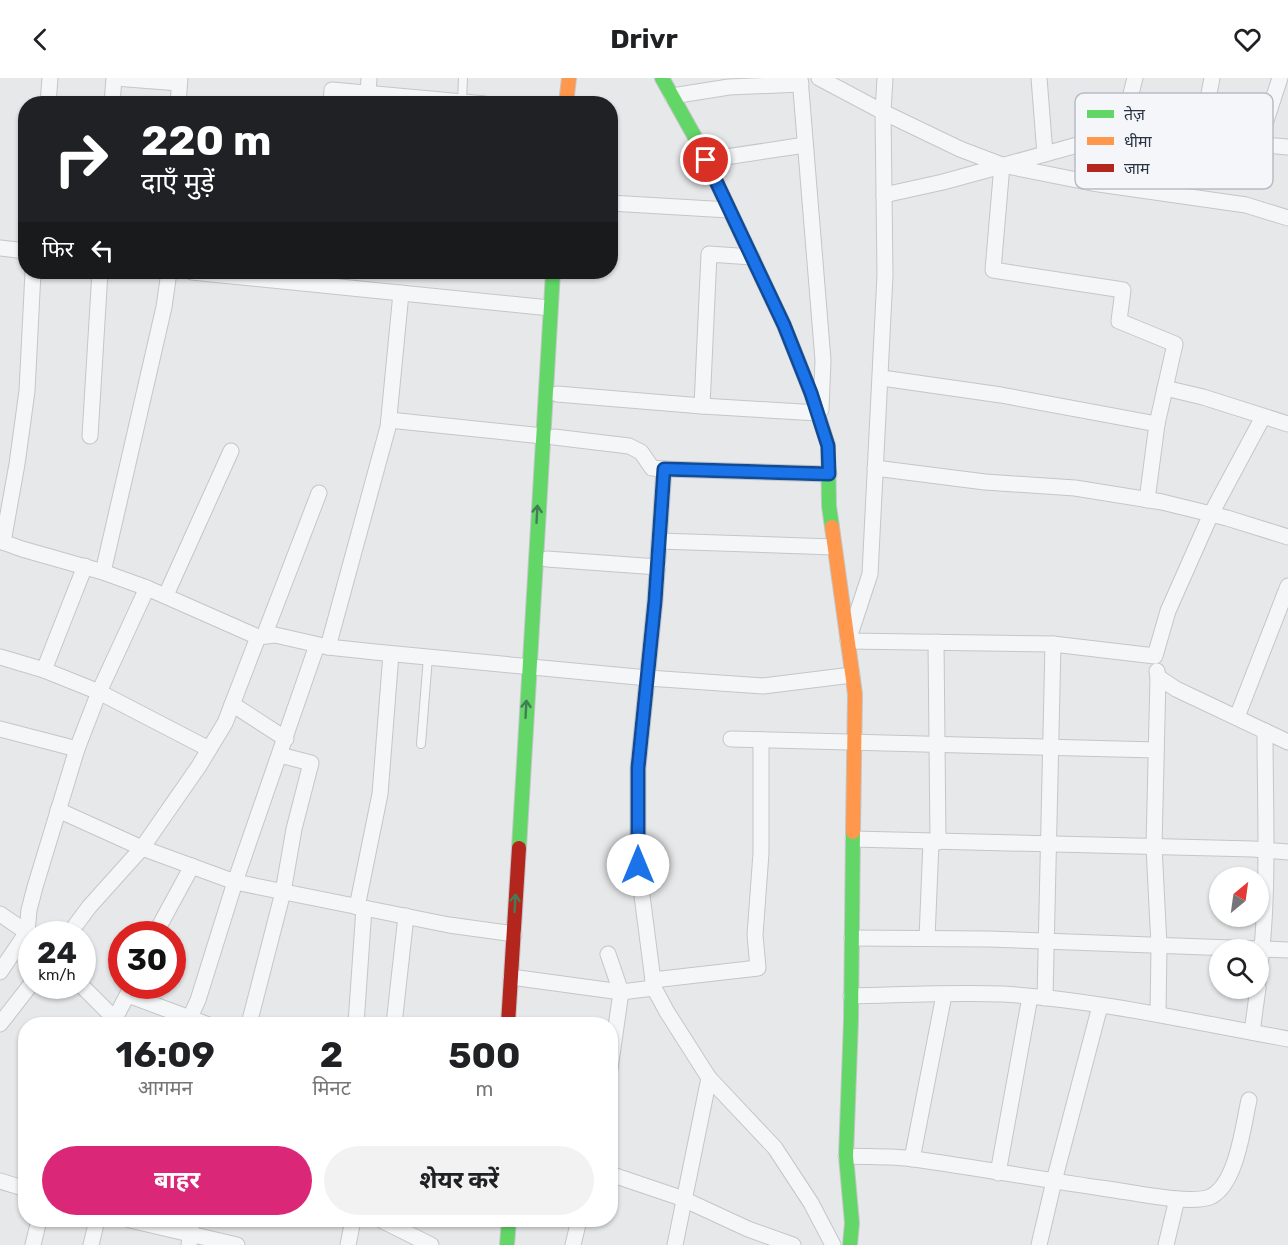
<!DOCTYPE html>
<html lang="hi">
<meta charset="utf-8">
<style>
:root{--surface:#fff;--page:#f2f2f2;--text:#202124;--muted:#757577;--accent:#db2777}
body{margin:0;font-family:Rubik,"Noto Sans Devanagari",sans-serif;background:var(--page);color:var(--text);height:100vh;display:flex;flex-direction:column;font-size:22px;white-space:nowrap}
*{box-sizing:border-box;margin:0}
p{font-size:20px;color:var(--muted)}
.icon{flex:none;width:33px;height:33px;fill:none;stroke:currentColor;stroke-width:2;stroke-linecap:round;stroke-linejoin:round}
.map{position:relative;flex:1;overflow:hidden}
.panel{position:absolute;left:18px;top:939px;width:600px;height:210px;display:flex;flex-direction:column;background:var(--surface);border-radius:24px;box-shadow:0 2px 4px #0004}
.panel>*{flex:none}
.top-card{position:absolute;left:18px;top:18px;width:600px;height:183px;border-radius:24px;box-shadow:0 2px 4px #0004;background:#202124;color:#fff;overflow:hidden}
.needle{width:39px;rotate:29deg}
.tools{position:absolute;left:1209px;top:789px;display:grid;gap:12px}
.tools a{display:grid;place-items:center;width:60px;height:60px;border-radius:50%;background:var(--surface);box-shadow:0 2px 4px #0004;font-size:30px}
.speed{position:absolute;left:18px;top:843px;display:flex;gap:12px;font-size:30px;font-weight:700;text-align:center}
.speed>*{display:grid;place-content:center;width:78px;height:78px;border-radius:50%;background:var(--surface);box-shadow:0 2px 4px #0004;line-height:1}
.speed small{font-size:15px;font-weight:400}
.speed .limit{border:9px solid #d22;background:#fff;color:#111}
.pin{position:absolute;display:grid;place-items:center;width:51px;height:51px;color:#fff;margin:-26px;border:3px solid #fff;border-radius:50%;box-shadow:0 2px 6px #0007}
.me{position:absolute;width:66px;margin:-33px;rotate:0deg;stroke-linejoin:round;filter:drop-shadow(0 0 4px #0008)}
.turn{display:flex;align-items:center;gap:21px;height:126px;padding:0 24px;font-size:27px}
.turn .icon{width:78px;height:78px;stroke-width:2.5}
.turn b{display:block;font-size:42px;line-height:51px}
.then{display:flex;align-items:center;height:57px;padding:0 24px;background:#0003;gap:12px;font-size:22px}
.eta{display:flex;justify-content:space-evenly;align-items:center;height:102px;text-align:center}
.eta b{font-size:36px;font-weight:700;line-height:42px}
.cta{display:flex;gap:12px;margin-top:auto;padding:12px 24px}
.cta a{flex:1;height:69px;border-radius:36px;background:var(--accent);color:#fff;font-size:24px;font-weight:700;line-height:69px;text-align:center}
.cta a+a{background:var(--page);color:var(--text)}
header{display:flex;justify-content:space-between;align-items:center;height:78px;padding:0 24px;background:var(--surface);font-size:27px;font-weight:700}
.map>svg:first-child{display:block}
</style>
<header><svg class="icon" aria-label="back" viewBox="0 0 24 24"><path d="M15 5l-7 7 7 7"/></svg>Drivr<svg class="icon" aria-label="heart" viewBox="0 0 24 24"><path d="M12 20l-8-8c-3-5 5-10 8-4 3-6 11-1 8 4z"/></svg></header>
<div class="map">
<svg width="1288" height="1167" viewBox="0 0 1288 1167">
<rect width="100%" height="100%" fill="#e6e8ea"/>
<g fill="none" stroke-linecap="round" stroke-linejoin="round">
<g stroke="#c4c6c8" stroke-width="10">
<g id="lane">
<path d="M 462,23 L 463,0"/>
<path d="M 421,666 L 428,579"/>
</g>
</g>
<g stroke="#c4c6c8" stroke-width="17">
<g id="street">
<path d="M 115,0 L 179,5"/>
<path d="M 800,0 L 823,282 L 821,332"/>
<path d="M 819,0 L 883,34 L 960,71 L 1002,87 L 1092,105 L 1246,127 L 1288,140"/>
<path d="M 885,0 L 883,34 L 885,197 L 870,496 L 848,563 L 1053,566 L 1155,578 L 1168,533 L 1211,436 L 1263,339"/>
<path d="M 1039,0 L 1045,76"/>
<path d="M 368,15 L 369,0"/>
<path d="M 672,18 L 729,9 L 801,6"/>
<path d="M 48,26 L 50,0"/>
<path d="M 112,26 L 114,0"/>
<path d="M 178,26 L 180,0"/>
<path d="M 331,26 L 332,12 L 485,26"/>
<path d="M 1121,55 L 1135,0"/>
<path d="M 1200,62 L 1212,0"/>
<path d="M 1258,67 L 1280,0"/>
<path d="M 706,82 L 805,67"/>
<path d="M 884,117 L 943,104 L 1121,55 L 1288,69"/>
<path d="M 610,125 L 729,132"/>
<path d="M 0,170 L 26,173"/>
<path d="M 192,194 L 550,230"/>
<path d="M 882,300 L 1001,317 L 1157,346 L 1175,266 L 1119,243 L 1123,212 L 993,192 L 1002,87"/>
<path d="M 1165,310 L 1203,319 L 1288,346"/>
<path d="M 557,316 L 702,328 L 818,335"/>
<path d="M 702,328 L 709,176 L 752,179"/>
<path d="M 389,342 L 543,358"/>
<path d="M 90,358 L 100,194"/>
<path d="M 554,359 L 629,368 L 641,374 L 652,390 L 664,391"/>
<path d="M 875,390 L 985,404 L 1075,410 L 1162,424 L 1227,440 L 1288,459"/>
<path d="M 829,396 L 664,391 L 655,523 L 638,690 L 638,787 L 654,910 L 667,934 L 709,1000 L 775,1070 L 811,1125 L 833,1167"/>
<path d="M 1147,422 L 1157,346"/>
<path d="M 0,463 L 22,471 L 103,494 L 147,510 L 258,559 L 275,557 L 328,569 L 375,574 L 648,600 L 763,608 L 852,597"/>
<path d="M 659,463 L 834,469"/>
<path d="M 3,464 L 17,386 L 27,313 L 33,194"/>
<path d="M 547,481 L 658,489"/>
<path d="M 103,494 L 164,229 L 169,194"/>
<path d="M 166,517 L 231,373"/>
<path d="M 264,558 L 319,415"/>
<path d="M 936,564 L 938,764"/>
<path d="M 328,569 L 388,349 L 401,215"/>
<path d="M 0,579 L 44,592 L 99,614 L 209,671"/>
<path d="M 44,592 L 85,488"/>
<path d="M 1157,593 L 1158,599 L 1176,611 L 1288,664"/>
<path d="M 232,626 L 286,661"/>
<path d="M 1237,639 L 1288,508"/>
<path d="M 0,651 L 77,671"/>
<path d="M 731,661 L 1156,672"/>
<path d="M 58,732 L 142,770 L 235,804 L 449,847 L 514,856"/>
<path d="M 853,761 L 1253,771 L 1288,774"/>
<path d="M 357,829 L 380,716 L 391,576"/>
<path d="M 0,836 L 32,858"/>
<path d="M 69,856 L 89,829 L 142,770 L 199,688 L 225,645 L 258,559"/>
<path d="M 155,856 L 192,788"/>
<path d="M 852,860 L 988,861 L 1288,872"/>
<path d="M 927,860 L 931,764"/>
<path d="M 608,876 L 621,914 L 610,991"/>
<path d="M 0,894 L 27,854 L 29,832 L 35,809 L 77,671 L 99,614 L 147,510"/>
<path d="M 511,899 L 621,914 L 654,910"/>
<path d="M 653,902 L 758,890 L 755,857 L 761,775 L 761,662"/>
<path d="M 1258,904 C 1270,821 1265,736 1265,653"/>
<path d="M 82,908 L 120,946"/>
<path d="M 128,917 L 206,946"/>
<path d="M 851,918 C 901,917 952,914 1003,916 C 1099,922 1193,944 1288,961"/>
<path d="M 1045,920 L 1053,566"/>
<path d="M 1158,936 L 1159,867 L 1154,769 L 1158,599"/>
<path d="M 0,946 L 32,905"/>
<path d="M 112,946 L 132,908"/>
<path d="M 187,946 L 198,922 L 235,804 L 317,567"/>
<path d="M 249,946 L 283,814 L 294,751 L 311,685 L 280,677"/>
<path d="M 356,946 L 364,830"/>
<path d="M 394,946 L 406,838"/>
<path d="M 1252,954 L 1258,910"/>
<path d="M 846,1078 C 869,1079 892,1078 914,1081 C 979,1090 1044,1102 1108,1111 C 1131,1114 1193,1128 1212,1118 C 1237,1104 1243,1048 1249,1022"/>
<path d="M 912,1081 L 944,917"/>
<path d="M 998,1095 L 1030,919"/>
<path d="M 610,1096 L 681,1120 L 748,1151 L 793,1167"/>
<path d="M 0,1103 L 26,1111"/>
<path d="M 130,1142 L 237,1167"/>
<path d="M 381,1142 L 431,1167"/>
<path d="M 33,1167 L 39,1142"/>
<path d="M 91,1167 L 97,1142"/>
<path d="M 189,1167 L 192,1142"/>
<path d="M 348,1167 L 353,1142"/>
<path d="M 573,1167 L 579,1142"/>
<path d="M 675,1167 L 709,1000"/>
<path d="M 1039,1167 L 1054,1103 L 1100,928"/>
<path d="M 1166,1167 L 1177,1121"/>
</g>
</g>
<g stroke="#c4c6c8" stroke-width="16">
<g id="fast">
<path d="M 662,0 L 696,61 L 784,247 L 811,315 L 828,367 L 829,428 L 832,449"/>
<path d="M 519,770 L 553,194"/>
<path d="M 507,1167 L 509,1142"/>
<path d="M 850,1167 L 852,1145 L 846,1078 L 851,942 L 853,754"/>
</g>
</g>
<g stroke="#c4c6c8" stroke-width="16">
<g id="slow">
<path d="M 566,26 L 569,0"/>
<path d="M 832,449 L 855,616 L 853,754"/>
</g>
</g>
<g stroke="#c4c6c8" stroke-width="16">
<path id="jam" d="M 508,946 L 519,770"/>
</g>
<use href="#lane" stroke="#f5f6f7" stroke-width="8"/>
<use href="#street" stroke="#f5f6f7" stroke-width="15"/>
<use href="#fast" stroke="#63d668" stroke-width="14"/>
<use href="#slow" stroke="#ff974d" stroke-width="14"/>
<use href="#jam" stroke="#b3261e" stroke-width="14"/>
</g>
<defs><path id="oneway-shaft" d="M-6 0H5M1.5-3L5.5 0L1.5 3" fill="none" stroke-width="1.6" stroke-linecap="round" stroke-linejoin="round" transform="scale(1.5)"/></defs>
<g stroke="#447d55">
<use href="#oneway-shaft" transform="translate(537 436) rotate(-87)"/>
<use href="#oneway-shaft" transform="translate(526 631) rotate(-87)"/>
<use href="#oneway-shaft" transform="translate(515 825) rotate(-87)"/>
</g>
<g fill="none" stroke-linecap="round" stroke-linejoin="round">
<g stroke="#114b97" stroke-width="15">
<path id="route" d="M 638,787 L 638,690 L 655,523 L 664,391 L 829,396 L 828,368 L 811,315 L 784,247 L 706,82"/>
</g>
<use href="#route" stroke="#1a73e8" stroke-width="10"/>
</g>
<rect x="1075" y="15" width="198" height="96" rx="9" fill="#f4f6f9" stroke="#b8bcc3" stroke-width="1.5"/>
<rect x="1087" y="32" width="27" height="8" fill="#63d668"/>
<rect x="1087" y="59" width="27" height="8" fill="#ff974d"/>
<rect x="1087" y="86" width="27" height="8" fill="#b3261e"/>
<g font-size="16" fill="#2b3445">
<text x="1124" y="42">तेज़</text>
<text x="1124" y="69">धीमा</text>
<text x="1124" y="96">जाम</text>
</g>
</svg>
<div class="tools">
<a><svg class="needle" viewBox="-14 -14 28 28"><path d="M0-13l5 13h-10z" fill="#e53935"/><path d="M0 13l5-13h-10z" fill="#757577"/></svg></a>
<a><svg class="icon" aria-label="search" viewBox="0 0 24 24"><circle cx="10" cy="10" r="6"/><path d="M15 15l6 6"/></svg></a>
</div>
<div class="speed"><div>24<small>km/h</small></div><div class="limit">30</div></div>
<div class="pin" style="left:706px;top:82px;background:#d93025"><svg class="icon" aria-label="arrive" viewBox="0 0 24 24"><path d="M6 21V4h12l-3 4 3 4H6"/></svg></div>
<svg class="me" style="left:638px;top:787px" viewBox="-20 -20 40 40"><circle r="19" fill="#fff"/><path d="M0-13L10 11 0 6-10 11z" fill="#1a73e8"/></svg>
<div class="top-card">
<div class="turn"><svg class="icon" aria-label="right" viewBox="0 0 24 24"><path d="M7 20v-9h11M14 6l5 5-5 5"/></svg><div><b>220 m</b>दाएँ मुड़ें</div></div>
<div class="then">फिर<svg class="icon" aria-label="left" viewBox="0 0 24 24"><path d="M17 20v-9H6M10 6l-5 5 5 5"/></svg></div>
</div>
<section class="panel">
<div class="eta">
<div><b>16:09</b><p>आगमन</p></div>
<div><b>2</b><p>मिनट</p></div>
<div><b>500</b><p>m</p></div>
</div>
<div class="cta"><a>बाहर</a><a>शेयर करें</a></div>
</section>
</div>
